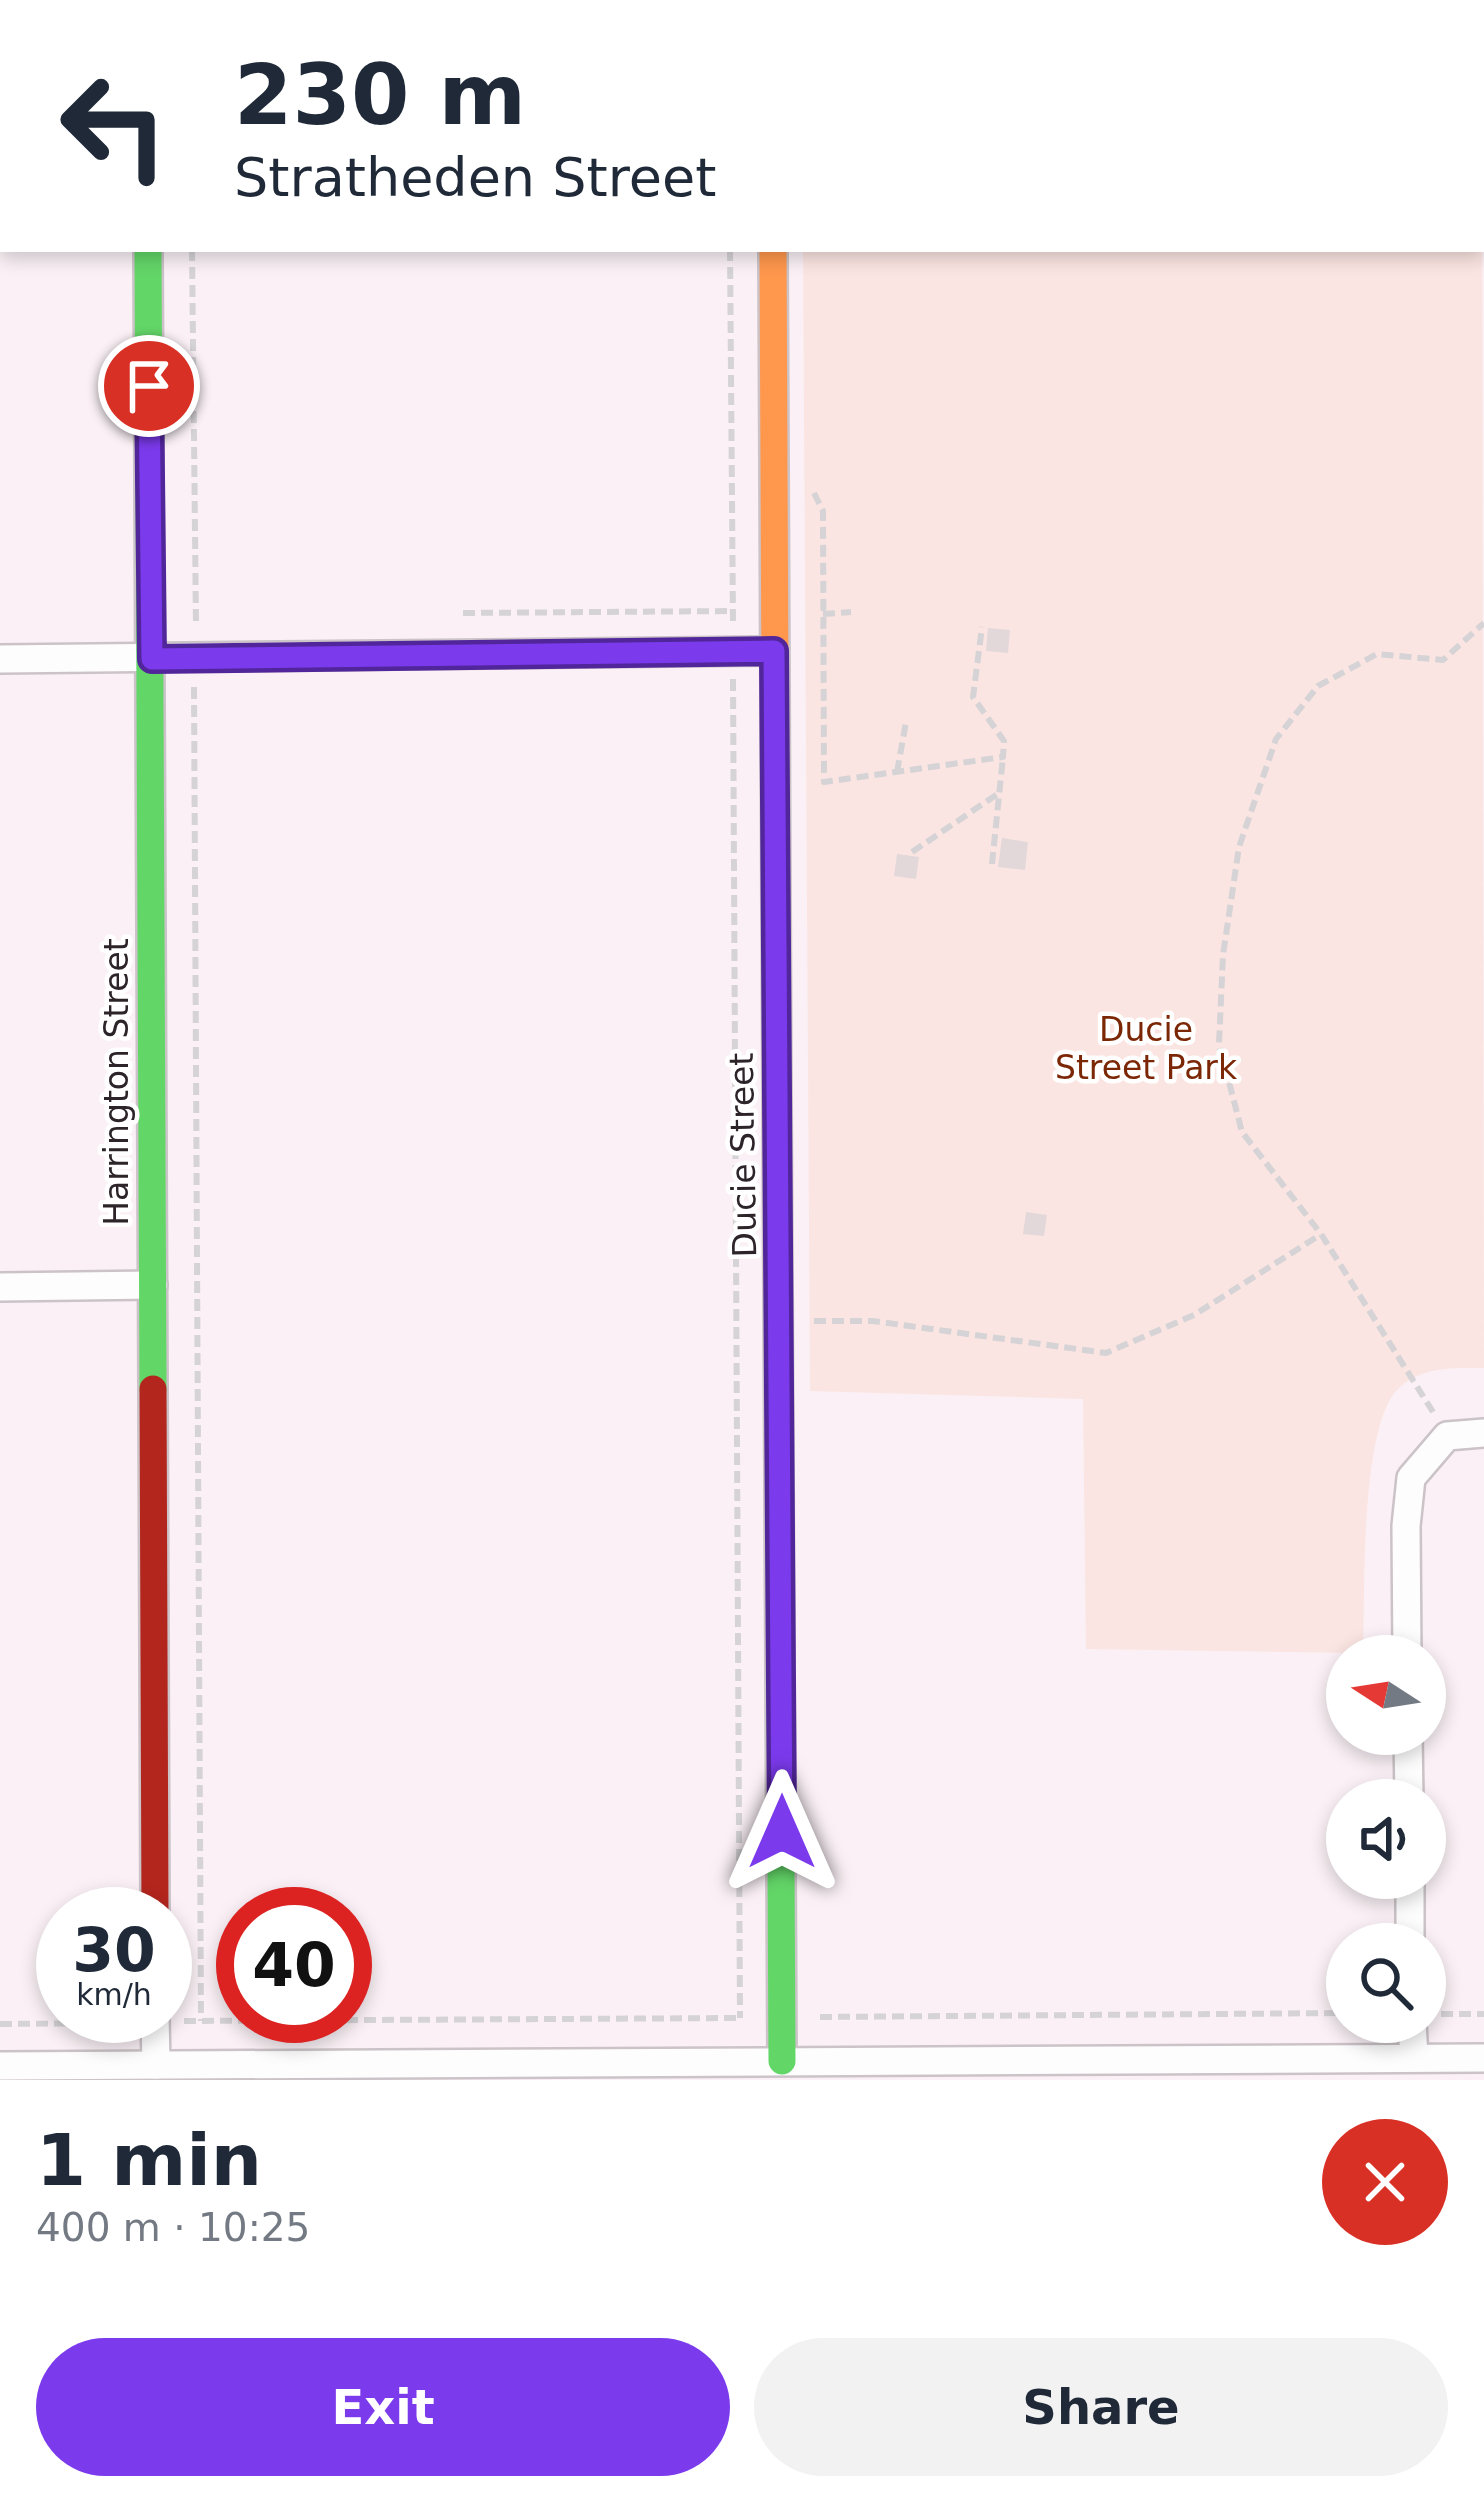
<!DOCTYPE html>
<meta charset="utf-8">
<style>
:root{--surface:#fff;--page:#f2f2f3;--text:#1f2937;--muted:#747a83;--accent:#7c3aed}
body{margin:0;font-family:"DejaVu Sans",sans-serif;background:var(--page);color:var(--text);height:100vh;display:flex;flex-direction:column;font-size:45px;white-space:nowrap}
*{box-sizing:border-box;margin:0}
p{font-size:39px;color:var(--muted)}
.icon{flex:none;width:66px;height:66px;fill:none;stroke:currentColor;stroke-width:2;stroke-linecap:round;stroke-linejoin:round}
.map{position:relative;height:2080px;overflow:hidden}
.drawer{display:flex;flex-direction:column;background:var(--surface);flex:1}
.drawer>*{flex:none}
.banner{position:absolute;left:0px;top:0px;width:1485px;height:252px;box-shadow:0 6px 18px #0003;background:#fff;color:var(--text);overflow:hidden}
.needle{width:78px;rotate:282deg}
.fabs{position:absolute;left:1326px;top:1635px;display:grid;gap:24px}
.fabs a{display:grid;place-items:center;width:120px;height:120px;border-radius:50%;background:var(--surface);box-shadow:0 6px 18px #0003;font-size:60px}
.speed{position:absolute;left:36px;top:1887px;display:flex;gap:24px;font-size:60px;font-weight:700;text-align:center}
.speed>*{display:grid;place-content:center;width:156px;height:156px;border-radius:50%;background:var(--surface);box-shadow:0 6px 18px #0003;line-height:1}
.speed small{font-size:30px;font-weight:400}
.speed .limit{border:18px solid #d22;background:#fff;color:#111}
.pin{position:absolute;display:grid;place-items:center;width:102px;height:102px;color:#fff;margin:-51px;border:6px solid #fff;border-radius:50%;box-shadow:0 3px 12px #0007}
.me{position:absolute;width:132px;margin:-66px;rotate:0deg;stroke-linejoin:round;filter:drop-shadow(0 0 9px #0008)}
.turn{display:flex;align-items:center;gap:42px;height:252px;padding:0 36px;font-size:54px}
.turn .icon{width:156px;height:156px;stroke-width:2.5}
.turn b{display:block;font-size:84px;line-height:102px}
.round{display:grid;place-items:center;flex:none;width:126px;height:126px;border-radius:63px;background:var(--page)}
.overview{display:flex;align-items:center;justify-content:space-between;height:204px;padding:0 36px}
h1{font-size:72px;font-weight:700;line-height:90px}
.primary-button{display:flex;gap:24px;margin-top:auto;padding:24px 36px}
.primary-button a{flex:1;height:138px;border-radius:72px;background:var(--accent);color:#fff;font-size:48px;font-weight:700;line-height:138px;text-align:center}
.primary-button a+a{background:var(--page);color:var(--text)}
.map>svg:first-child{display:block}
</style>
<div class="map">
<svg width="1484" height="2080" viewBox="0 0 1484 2080">
<rect width="100%" height="100%" fill="#faf0f5"/>
<path fill="#fbe5e2" d="M 1482,65 L 1484,1368 C 1454,1368 1420,1366 1397,1390 C 1360,1428 1365,1596 1363,1653 L 1086,1649 L 1083,1399 L 810,1391 L 803,249 L 1482,249 Z"/>
<g fill="#e2d8da">
<path d="M 988,628 L 1010,630 L 1008,653 L 986,651 Z"/>
<path d="M 1002,838 L 1028,842 L 1025,870 L 998,867 Z"/>
<path d="M 897,854 L 919,857 L 916,879 L 894,876 Z"/>
<path d="M 1026,1212 L 1047,1215 L 1044,1236 L 1023,1234 Z"/>
</g>
<g fill="none" stroke-linecap="round" stroke-linejoin="round">
<g stroke="#cbc3c7" stroke-width="32">
<g id="street">
<path d="M 145,0 L 145,3"/>
<path d="M 772,0 L 772,3"/>
<path d="M 1397,3 L 1397,0"/>
<path d="M 0,659 L 774,651"/>
<path d="M 0,1287 L 153,1285"/>
<path d="M 1407,1656 L 1406,1526 L 1411,1478 L 1447,1436 L 1484,1433"/>
<path d="M 1408,1734 L 1409,1800"/>
<path d="M 1410,1878 L 1410,1944"/>
<path d="M 155,2016 L 156,2065"/>
<path d="M 1412,2022 L 1414,2058"/>
<path d="M 0,2066 L 1484,2058"/>
</g>
</g>
<g stroke="#cbc3c7" stroke-width="32">
<g id="fast">
<path d="M 148,249 L 153,1389"/>
<path d="M 776,907 L 782,2061"/>
</g>
</g>
<g stroke="#cbc3c7" stroke-width="32">
<path id="slow" d="M 773,249 L 776,907"/>
</g>
<g stroke="#cbc3c7" stroke-width="32">
<path id="jam" d="M 153,1389 L 155,1914"/>
</g>
<g stroke="#d5d3d5" stroke-width="6" stroke-dasharray="12 6" stroke-linecap="butt">
<path d="M 189,0 L 189,3"/>
<path d="M 729,0 L 729,3"/>
<path d="M 819,0 L 819,3"/>
<path d="M 1482,122 L 1484,127"/>
<path d="M 192,249 L 196,625"/>
<path d="M 730,249 L 733,623"/>
<path d="M 814,493 L 823,511 L 824,782 L 1003,757 L 1004,741 L 973,697 L 982,627"/>
<path d="M 463,613 L 733,611"/>
<path d="M 823,614 L 851,612"/>
<path d="M 733,679 L 740,2018"/>
<path d="M 194,687 L 201,2021"/>
<path d="M 897,772 L 906,722"/>
<path d="M 912,852 L 999,793"/>
<path d="M 992,864 L 1003,757"/>
<path d="M 814,1321 L 873,1321 L 1106,1353 L 1194,1315 L 1320,1235"/>
<path d="M 1433,1412 L 1321,1234 L 1242,1132 L 1219,1044 L 1223,955 L 1239,847 L 1276,739 L 1318,686 L 1377,654 L 1443,660 L 1484,623"/>
<path d="M 1441,2014 L 1484,2014"/>
<path d="M 820,2017 L 1347,2013"/>
<path d="M 184,2021 L 740,2018"/>
<path d="M 0,2024 L 128,2023"/>
</g>
<use href="#street" stroke="#fefdfe" stroke-width="27"/>
<use href="#fast" stroke="#63d668" stroke-width="27"/>
<use href="#slow" stroke="#ff974d" stroke-width="27"/>
<use href="#jam" stroke="#b3261e" stroke-width="27"/>
</g>
<g fill="none" stroke-linecap="round" stroke-linejoin="round">
<g stroke="#51269a" stroke-width="30">
<path id="route" d="M 149,386 L 152,659 L 774,651 L 782,1832"/>
</g>
<use href="#route" stroke="#7c3aed" stroke-width="21"/>
</g>
<g text-anchor="middle" dominant-baseline="central" stroke-width="9" stroke-linejoin="round" paint-order="stroke">
<g font-size="33" fill="#7b2705" stroke="#fff">
<text x="1146" y="1029">Ducie<tspan x="1146" dy="38">Street Park</tspan></text>
</g>
<g font-size="33" fill="#2c2429" stroke="#fff">
<text transform="translate(116 1082) rotate(-90)">Harrington Street</text>
<text transform="translate(743 1155) rotate(-91)">Ducie Street</text>
</g>
</g>
</svg>
<div class="fabs">
<a><svg class="needle" viewBox="-14 -14 28 28"><path d="M0-13l5 13h-10z" fill="#e53935"/><path d="M0 13l5-13h-10z" fill="#747a83"/></svg></a>
<a><svg class="icon" aria-label="sound" viewBox="0 0 24 24"><path d="M4 9h4l5-4v14l-5-4H4zM17 9q2 3 0 6"/></svg></a>
<a><svg class="icon" aria-label="search" viewBox="0 0 24 24"><circle cx="10" cy="10" r="6"/><path d="M15 15l6 6"/></svg></a>
</div>
<div class="speed"><div>30<small>km/h</small></div><div class="limit">40</div></div>
<div class="pin" style="left:149px;top:386px;background:#d93025"><svg class="icon" aria-label="arrive" viewBox="0 0 24 24"><path d="M6 21V4h12l-3 4 3 4H6"/></svg></div>
<svg class="me" style="left:782px;top:1832px" viewBox="-20 -20 40 40"><path d="M0-17L14 15 0 8-14 15z" fill="#7c3aed" stroke="#fff" stroke-width="4"/></svg>
<div class="banner">
<div class="turn"><svg class="icon" aria-label="left" viewBox="0 0 24 24"><path d="M17 20v-9H6M10 6l-5 5 5 5"/></svg><div><b>230 m</b>Stratheden Street</div></div>
</div>
</div>
<section class="drawer">
<div class="overview"><div><h1>1 min</h1><p>400 m · 10:25</p></div><a class="round" style="background:#d93025;color:#fff"><svg class="icon" aria-label="close" viewBox="0 0 24 24"><path d="M6 6l12 12M18 6L6 18"/></svg></a></div>
<div class="primary-button"><a>Exit</a><a>Share</a></div>
</section>
